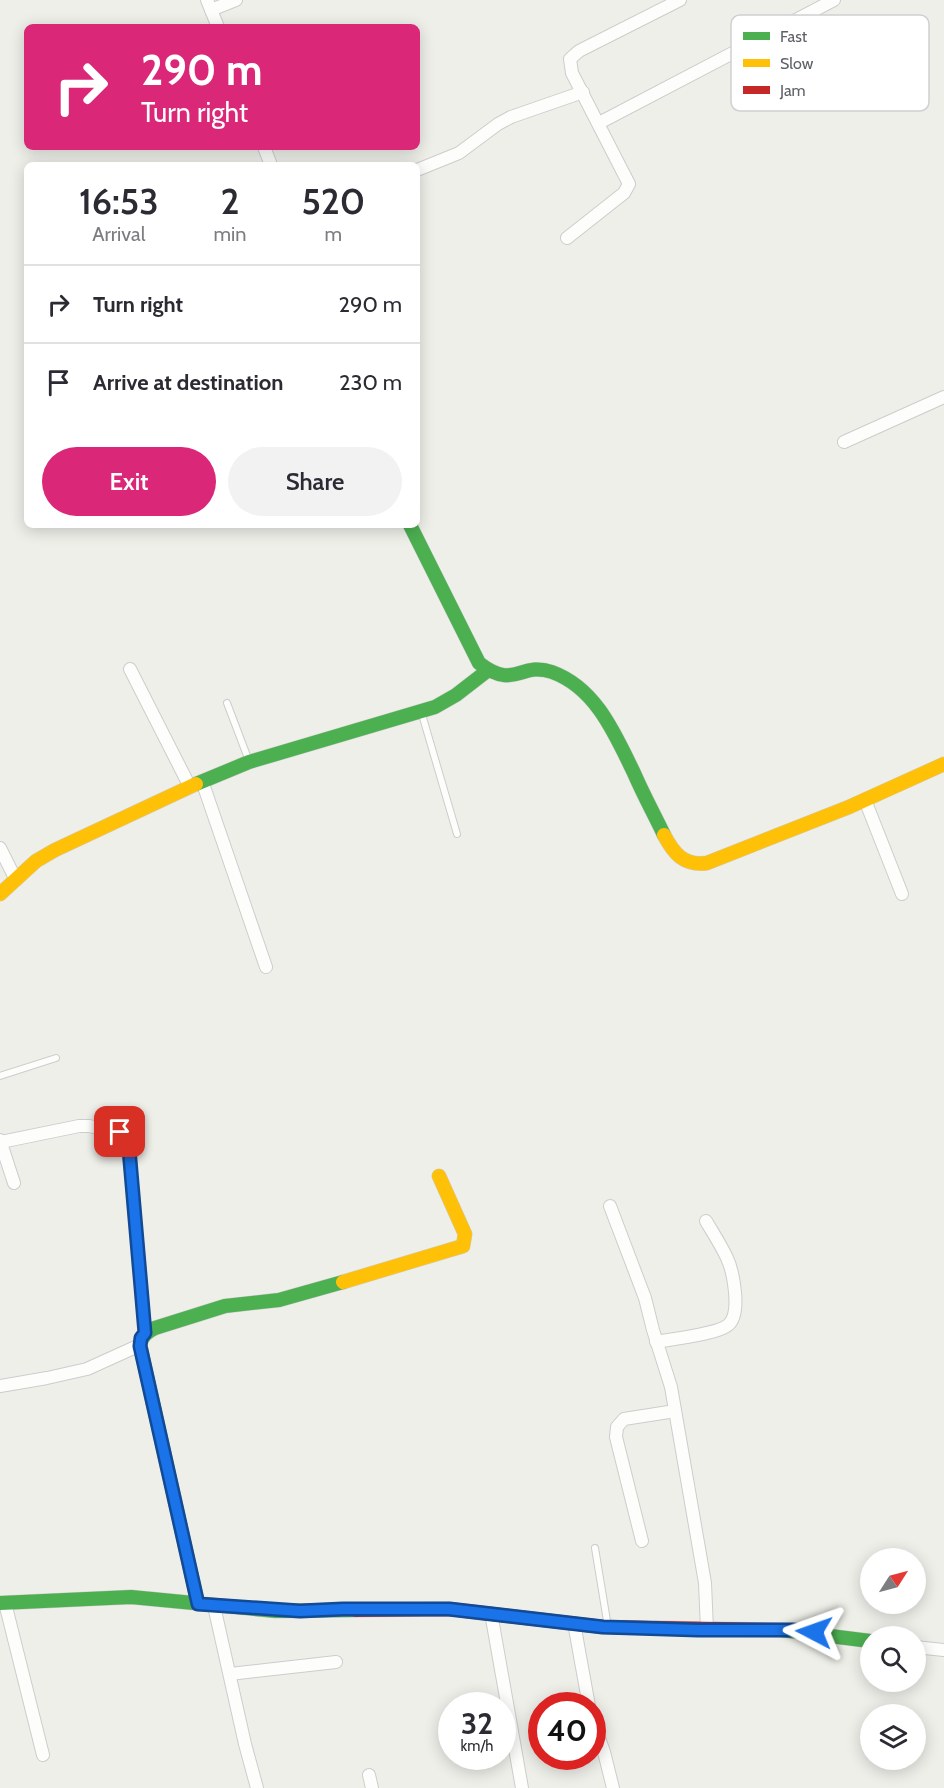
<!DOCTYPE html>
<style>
:root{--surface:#fff;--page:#f2f2f3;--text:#2b2b33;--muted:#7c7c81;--line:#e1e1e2;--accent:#db2777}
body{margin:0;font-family:Cabin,sans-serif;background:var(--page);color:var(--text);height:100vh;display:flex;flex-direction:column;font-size:22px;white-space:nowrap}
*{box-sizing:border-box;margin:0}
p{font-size:20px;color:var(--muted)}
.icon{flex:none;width:33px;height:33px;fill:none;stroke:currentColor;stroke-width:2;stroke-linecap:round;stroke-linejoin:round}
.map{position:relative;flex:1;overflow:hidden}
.drawer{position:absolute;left:24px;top:162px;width:396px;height:366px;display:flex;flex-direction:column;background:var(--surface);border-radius:9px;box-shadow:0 3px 15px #0003}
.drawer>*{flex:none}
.guide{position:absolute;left:24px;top:24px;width:396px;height:126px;border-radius:9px;box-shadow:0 3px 15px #0003;background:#db2777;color:#fff;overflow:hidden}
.needle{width:39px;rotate:54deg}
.fabs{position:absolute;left:860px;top:1548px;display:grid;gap:12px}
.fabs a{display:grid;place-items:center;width:66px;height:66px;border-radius:50%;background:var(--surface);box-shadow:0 3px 15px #0003;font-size:30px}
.speed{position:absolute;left:438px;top:1692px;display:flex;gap:12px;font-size:30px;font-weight:700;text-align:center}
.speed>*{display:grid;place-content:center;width:78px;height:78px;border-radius:50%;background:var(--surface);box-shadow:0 3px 15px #0003;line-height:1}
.speed small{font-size:15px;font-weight:400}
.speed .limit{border:9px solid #d22;background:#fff;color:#111}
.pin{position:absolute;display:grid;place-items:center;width:51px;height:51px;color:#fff;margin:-26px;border-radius:12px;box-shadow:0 3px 9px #0006}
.me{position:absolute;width:66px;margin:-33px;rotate:274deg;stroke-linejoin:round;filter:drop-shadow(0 0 4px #0008)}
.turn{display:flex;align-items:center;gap:21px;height:126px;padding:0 18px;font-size:27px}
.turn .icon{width:78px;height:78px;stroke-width:2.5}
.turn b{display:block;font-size:42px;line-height:51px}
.eta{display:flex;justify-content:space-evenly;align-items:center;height:102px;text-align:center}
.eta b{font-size:36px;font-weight:600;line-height:42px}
.button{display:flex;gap:12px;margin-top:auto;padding:12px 18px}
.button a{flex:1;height:69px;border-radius:36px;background:var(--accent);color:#fff;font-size:24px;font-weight:600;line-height:69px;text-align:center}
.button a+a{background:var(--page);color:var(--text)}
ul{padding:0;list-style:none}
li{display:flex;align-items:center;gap:18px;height:78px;padding:0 18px;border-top:2px solid var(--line)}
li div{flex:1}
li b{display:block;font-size:22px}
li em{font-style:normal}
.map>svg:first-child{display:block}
</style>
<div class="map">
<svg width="944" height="1788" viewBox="0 0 944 1788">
<rect width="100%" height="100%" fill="#efefea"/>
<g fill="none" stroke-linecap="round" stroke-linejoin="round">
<g stroke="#cccdcc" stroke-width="8">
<g id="lane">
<path d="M 227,703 L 249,761"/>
<path d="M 421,711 L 457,834"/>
<path d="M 0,1076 L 56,1058"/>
<path d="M 595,1548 L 608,1627"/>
</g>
</g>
<g stroke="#cccdcc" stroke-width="14">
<g id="street">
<path d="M 207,0 L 218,27"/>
<path d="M 211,10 L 236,0"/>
<path d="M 599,123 L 834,0"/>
<path d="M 264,147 L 271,165"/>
<path d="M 417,170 L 459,153 L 498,124 L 511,117 L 583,92"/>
<path d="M 567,238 L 624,193 L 629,184 L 572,73 L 570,59 L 579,51 L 680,0"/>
<path d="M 844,442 L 944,397"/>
<path d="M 130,669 L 190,787"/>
<path d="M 202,781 L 266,967"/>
<path d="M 865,800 L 902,894"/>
<path d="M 0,848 L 16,880"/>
<path d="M 0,1140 L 14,1183"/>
<path d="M 1,1142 L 79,1126 L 89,1126 L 120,1132 L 126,1139 L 129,1149 L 145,1333"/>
<path d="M 610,1206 L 645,1298 L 653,1330 L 671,1387 L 705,1583 L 707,1630"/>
<path d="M 656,1342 C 672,1339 718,1334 728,1325 C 742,1314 733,1271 727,1258 C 721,1245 713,1233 706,1221"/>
<path d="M 0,1386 L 47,1378 L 87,1369 L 140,1345"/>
<path d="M 642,1541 L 616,1437 L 617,1427 L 624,1419 L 675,1411"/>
<path d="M 5,1603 L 43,1755"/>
<path d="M 214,1606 L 245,1744 L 257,1788"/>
<path d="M 491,1613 L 522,1788"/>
<path d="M 574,1623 L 589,1706"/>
<path d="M 915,1647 L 944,1650"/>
<path d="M 230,1674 L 336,1662"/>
<path d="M 592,1718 L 604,1752 L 613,1788"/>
<path d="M 369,1775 L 372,1788"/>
</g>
</g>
<g stroke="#cdcdcd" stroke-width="15">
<g id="fast">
<path d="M 410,525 L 479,663 C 515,691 520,661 552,672 C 596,688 615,734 634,773 C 643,794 654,814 664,835"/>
<path d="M 196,784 L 249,762 L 435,707 L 456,695 L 487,671"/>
<path d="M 0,1603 L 131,1597 L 276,1611 L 356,1610"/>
<path d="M 198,1604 L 140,1345 C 142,1336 147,1332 155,1328 L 225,1306 L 279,1300 L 343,1282"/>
<path d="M 782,1630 L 870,1641"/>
</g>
</g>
<g stroke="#cdcdcd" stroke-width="15">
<g id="slow">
<path d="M 664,835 C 674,854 684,866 707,863 L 849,807 L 944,764"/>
<path d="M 0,894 L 36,861 L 55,850 L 196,784"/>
<path d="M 343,1282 L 463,1246 L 465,1234 L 439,1176"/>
</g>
</g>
<g stroke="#cdcdcd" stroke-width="15">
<path id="jam" d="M 356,1610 L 449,1609 L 603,1627 L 782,1630"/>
</g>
<use href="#lane" stroke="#fdfdfc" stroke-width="6"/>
<use href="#street" stroke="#fdfdfc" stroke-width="12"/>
<use href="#fast" stroke="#4caf50" stroke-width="14"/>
<use href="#slow" stroke="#ffc107" stroke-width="14"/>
<use href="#jam" stroke="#c62828" stroke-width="14"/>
</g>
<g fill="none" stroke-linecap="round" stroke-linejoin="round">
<g stroke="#114b97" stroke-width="15">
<path id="route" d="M 120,1132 L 126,1138 L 129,1149 L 145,1333 L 141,1338 L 140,1346 L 198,1604 L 300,1611 L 343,1609 L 449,1609 L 603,1627 L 698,1630 L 793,1630 L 814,1632"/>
</g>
<use href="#route" stroke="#1a73e8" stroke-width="10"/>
</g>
<rect x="731" y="15" width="198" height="96" rx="9" fill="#fff" stroke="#cfd0d2" stroke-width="1.5"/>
<rect x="743" y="32" width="27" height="8" fill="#4caf50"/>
<rect x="743" y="59" width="27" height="8" fill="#ffc107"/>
<rect x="743" y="86" width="27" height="8" fill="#c62828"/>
<g font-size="16" fill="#5f6268">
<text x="780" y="42">Fast</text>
<text x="780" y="69">Slow</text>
<text x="780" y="96">Jam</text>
</g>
</svg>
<div class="fabs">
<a><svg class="needle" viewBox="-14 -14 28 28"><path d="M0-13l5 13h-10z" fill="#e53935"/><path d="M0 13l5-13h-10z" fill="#7c7c81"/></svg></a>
<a><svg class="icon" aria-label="search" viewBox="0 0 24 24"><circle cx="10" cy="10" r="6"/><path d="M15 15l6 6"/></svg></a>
<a><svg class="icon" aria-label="layers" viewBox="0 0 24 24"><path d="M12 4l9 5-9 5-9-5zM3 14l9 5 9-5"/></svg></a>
</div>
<div class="speed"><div>32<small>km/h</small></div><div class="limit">40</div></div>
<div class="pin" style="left:120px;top:1132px;background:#d93025"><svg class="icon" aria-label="arrive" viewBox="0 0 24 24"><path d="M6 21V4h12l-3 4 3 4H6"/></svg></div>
<svg class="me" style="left:814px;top:1632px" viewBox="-20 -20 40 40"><path d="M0-17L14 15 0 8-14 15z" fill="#1a73e8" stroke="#fff" stroke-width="4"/></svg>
<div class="guide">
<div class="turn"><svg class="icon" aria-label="right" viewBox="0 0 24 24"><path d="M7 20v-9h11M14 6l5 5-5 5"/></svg><div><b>290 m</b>Turn right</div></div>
</div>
<section class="drawer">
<div class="eta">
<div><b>16:53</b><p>Arrival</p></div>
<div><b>2</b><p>min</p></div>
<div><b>520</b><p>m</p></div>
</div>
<ul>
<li><svg class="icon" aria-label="right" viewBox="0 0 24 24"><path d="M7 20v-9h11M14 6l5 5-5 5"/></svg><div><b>Turn right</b></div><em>290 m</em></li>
<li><svg class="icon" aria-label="arrive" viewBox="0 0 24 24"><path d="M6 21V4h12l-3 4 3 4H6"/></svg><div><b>Arrive at destination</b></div><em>230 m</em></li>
</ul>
<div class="button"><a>Exit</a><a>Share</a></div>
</section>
</div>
